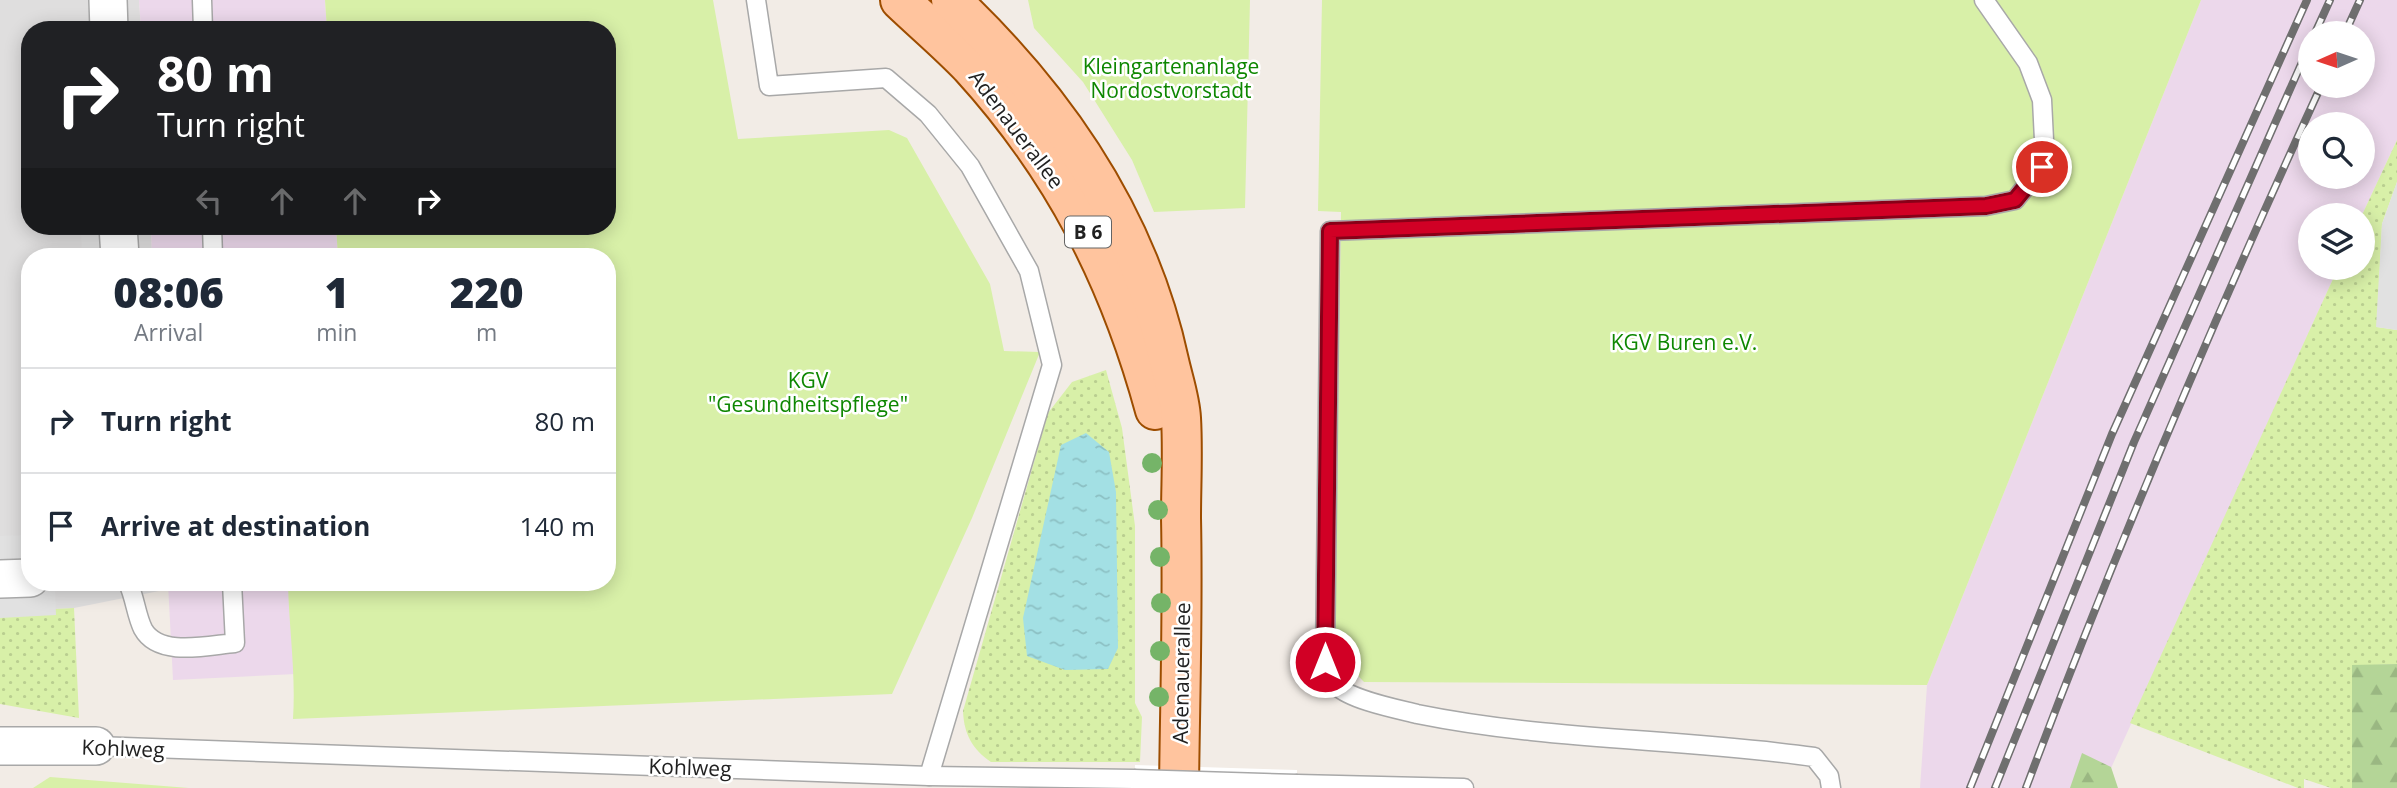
<!DOCTYPE html>
<style>
:root{--surface:#fff;--page:#f6f6f7;--text:#1f2937;--muted:#747a83;--line:#e0e1e3}
body{margin:0;font-family:"Open Sans",sans-serif;background:var(--page);color:var(--text);height:100vh;display:flex;flex-direction:column;font-size:26px;white-space:nowrap}
*{box-sizing:border-box;margin:0}
p{font-size:23px;color:var(--muted)}
.icon{flex:none;width:38px;height:38px;fill:none;stroke:currentColor;stroke-width:2;stroke-linecap:round;stroke-linejoin:round}
.map{position:relative;flex:1;overflow:hidden}
.sheet{position:absolute;left:21px;top:248px;width:595px;height:343px;display:flex;flex-direction:column;background:var(--surface);border-radius:28px;box-shadow:0 4px 18px #0003}
.sheet>*{flex:none}
.banner{position:absolute;left:21px;top:21px;width:595px;height:214px;border-radius:28px;box-shadow:0 4px 18px #0003;background:#202124;color:#fff;overflow:hidden}
.needle{width:46px;rotate:267deg}
.fabs{position:absolute;left:2298px;top:21px;display:grid;gap:14px}
.fabs a{display:grid;place-items:center;width:77px;height:77px;border-radius:50%;background:var(--surface);box-shadow:0 4px 18px #0003;font-size:35px}
.pin{position:absolute;display:grid;place-items:center;width:60px;height:60px;color:#fff;margin:-30px;border:4px solid #fff;border-radius:50%;box-shadow:0 2px 7px #0007}
.me{position:absolute;width:77px;margin:-38px;rotate:0deg;stroke-linejoin:round;filter:drop-shadow(0 0 5px #0008)}
.turn{display:flex;align-items:center;gap:24px;height:147px;padding:0 21px;font-size:32px}
.turn .icon{width:91px;height:91px;stroke-width:2.5}
.turn b{display:block;font-size:49px;line-height:60px}
.lanes{display:flex;align-items:center;height:66px;padding:0 21px;background:#0003;justify-content:center;gap:35px;direction:ltr}
.lanes .off{opacity:.35}
.eta{display:flex;justify-content:space-evenly;align-items:center;height:119px;text-align:center}
.eta b{font-size:42px;font-weight:800;line-height:49px}
ul{padding:0;list-style:none}
li{display:flex;align-items:center;gap:21px;height:105px;padding:0 21px;border-top:2px solid var(--line)}
li div{flex:1}
li b{display:block;font-size:26px}
li em{font-style:normal}
.map>svg:first-child{display:block}
</style>
<div class="map">
<svg width="2397" height="788" viewBox="0 0 2397 788">
<defs>
<pattern id="grass-dots" width="8" height="8" patternUnits="userSpaceOnUse" patternTransform="scale(1.75)"><rect width="8" height="8" fill="#d8f0a8"/><path d="M2 2h.1M6 6h.1" fill="none" stroke="#b9ce90" stroke-width="1.8" stroke-linecap="round"/></pattern>
<pattern id="forest-firs" width="22" height="20" patternUnits="userSpaceOnUse" patternTransform="scale(1.75)"><rect width="22" height="20" fill="#b4d597"/><path d="M5 1l3.5 6h-7zM16 11l3.5 6h-7z" fill="#9ab782"/></pattern>
<pattern id="water-ripples" width="26" height="14" patternUnits="userSpaceOnUse" patternTransform="scale(1.75)"><rect width="26" height="14" fill="#a3e0e4"/><path d="M2 4q2-2 4 0t4 0M15 11q2-2 4 0t4 0" fill="none" stroke="#8cc0c3"/></pattern>
</defs>
<rect width="100%" height="100%" fill="#f2ece6"/>
<path fill="#dfdede" d="M 0,0 L 139,0 L 141,30 L 30,30 L 30,226 L 151,226 L 152,257 L 30,257 L 30,583 L 168,583 L 169,589 L 74,608 L 0,612 Z"/>
<g fill="#ecd8eb" fill-rule="evenodd">
<path d="M 139,0 L 325,0 L 327,30 L 141,30 Z"/>
<path d="M 2201,0 L 2397,0 L 2397,140 L 2362,215 L 2310,215 L 2310,268 L 2338,268 L 2102,788 L 1920,788 L 1927,685 ZM 2310,33 L 2362,33 L 2362,86 L 2310,86 ZM 2310,124 L 2362,124 L 2362,177 L 2310,177 Z"/>
<path d="M 151,226 L 336,226 L 338,257 L 152,257 Z"/>
<path d="M 168,583 L 291,583 L 296,674 L 173,680 Z"/>
</g>
<g fill="url(#grass-dots)">
<path d="M 2397,140 L 2397,182 L 2382,224 L 2377,327 L 2397,330 L 2397,664 L 2353,666 L 2352,788 L 2331,788 L 2304,779 L 2304,788 L 2298,788 L 2130,723 L 2338,268 L 2362,268 L 2362,215 Z"/>
<path d="M 1106,370 L 1122,428 L 1135,526 L 1135,703 L 1142,717 L 1140,762 L 991,762 C 972,749 964,734 963,711 L 1048,413 L 1072,382 Z"/>
<path d="M 74,608 L 79,718 L 0,704 L 0,612 Z"/>
</g>
<g fill="url(#forest-firs)">
<path d="M 2397,664 L 2397,788 L 2352,788 L 2352,665 Z"/>
<path d="M 2082,753 L 2111,767 L 2118,788 L 2070,788 Z"/>
</g>
<g fill="#d8f0a8">
<path d="M 325,0 L 713,0 L 738,139 L 889,130 L 907,138 L 990,284 L 1004,351 L 1040,352 L 972,518 L 892,694 L 293,719 C 296,673 289,629 288,583 L 607,583 L 607,257 L 338,257 L 336,226 L 607,226 L 607,30 L 327,30 Z"/>
<path d="M 1028,0 L 1250,0 L 1245,208 L 1154,212 L 1132,160 L 1083,82 L 1034,28 Z"/>
<path d="M 1322,0 L 2201,0 L 1927,685 L 1364,682 L 1335,652 L 1341,212 L 1318,211 Z"/>
<path d="M 50,777 L 189,788 L 190,788 L 33,788 Z"/>
</g>
<g fill="#e1e1e1">
<path d="M 2397,182 L 2397,330 L 2376,327 L 2382,224 Z"/>
<path d="M 81,226 L 104,226 L 106,257 L 82,257 Z"/>
<path d="M 30,535 L 30,560 L 0,562 L 0,536 Z"/>
<path d="M 55,590 L 56,615 L 0,618 L 0,593 Z"/>
</g>
<path fill="url(#water-ripples)" d="M 1086,433 L 1109,452 L 1116,492 L 1118,648 L 1108,669 L 1065,670 L 1027,656 L 1023,618 L 1061,445 Z"/>
<path fill="#fff" d="M 1135,765 L 1297,770 L 1297,788 L 1134,788 Z"/>
<g fill="none" stroke-linecap="round" stroke-linejoin="round">
<g stroke="#a8a8a8" stroke-width="21">
<g id="service">
<path d="M 202,0 L 203,30"/>
<path d="M 756,0 L 769,86 L 886,78 L 928,114 L 970,166 L 1029,271 L 1052,365 L 929,776"/>
<path d="M 212,226 L 213,257"/>
<path d="M 128,583 C 135,597 136,615 143,629 C 159,658 209,645 235,643 L 232,583"/>
<path d="M 96,746 L 929,776 L 1134,779"/>
<path d="M 1297,784 L 1464,788"/>
<path d="M 1831,788 L 1829,776 L 1814,757 C 1681,738 1550,741 1417,714 C 1397,709 1351,700 1337,686 C 1331,680 1328,669 1325,662 L 1330,231 L 1986,206 L 2015,200 L 2042,167 L 2044,140 L 2042,100 L 2028,63 L 1984,0"/>
</g>
</g>
<g stroke="#a8a8a8" stroke-width="40">
<g id="minor">
<path d="M 108,0 L 109,30"/>
<path d="M 118,226 L 120,257"/>
<path d="M 0,579 L 30,578"/>
<path d="M 0,746 L 96,746"/>
</g>
</g>
<g stroke="#9d4d00" stroke-width="42">
<g id="primary">
<path d="M 900,0 C 923,22 948,43 970,66 C 1063,168 1119,278 1155,410"/>
<path d="M 951,0 C 1056,99 1138,218 1169,361 C 1173,379 1180,399 1181,418 C 1183,451 1181,485 1181,518 C 1183,608 1180,698 1179,788"/>
</g>
</g>
<use href="#service" stroke="#fff" stroke-width="18"/>
<use href="#minor" stroke="#fff" stroke-width="37"/>
<use href="#primary" stroke="#ffc49e" stroke-width="38"/>
<g stroke="#6f6f6f" stroke-width="8">
<g id="rail">
<path d="M 2315,33 L 2330,0"/>
<path d="M 2345,33 L 2360,0"/>
<path d="M 1970,788 L 2112,434 L 2307,0"/>
<path d="M 1995,788 L 2134,442 L 2310,44"/>
<path d="M 2026,788 C 2115,550 2215,317 2321,86"/>
</g>
</g>
<use href="#rail" stroke="#fff" stroke-width="5" stroke-dasharray="16" stroke-linecap="butt"/>
<g stroke="#a8a8a8" stroke-width="21" stroke-linecap="butt">
<path id="service-bridge" d="M 1134,779 L 1297,784"/>
</g>
<use href="#service-bridge" stroke="#fff" stroke-width="18"/>
</g>
<g fill="#75b468">
<circle cx="1152" cy="463" r="10"/>
<circle cx="1158" cy="510" r="10"/>
<circle cx="1160" cy="557" r="10"/>
<circle cx="1161" cy="603" r="10"/>
<circle cx="1160" cy="651" r="10"/>
<circle cx="1159" cy="697" r="10"/>
</g>
<g fill="none" stroke-linecap="round" stroke-linejoin="round">
<g stroke="#880018" stroke-width="18">
<path id="route" d="M 1325,662 L 1330,231 L 1986,206 L 2015,200 L 2042,167"/>
</g>
<use href="#route" stroke="#d10025" stroke-width="12"/>
</g>
<g text-anchor="middle" dominant-baseline="central" stroke-width="5" stroke-linejoin="round" paint-order="stroke">
<rect fill="#fff" stroke="#646464" stroke-width="2" x="1065" y="216.5" width="46" height="31" rx="5"/>
<g font-size="19" font-weight="bold" fill="#212121">
<text x="1088" y="232">B 6</text>
</g>
<g font-size="21" fill="#0e8701" stroke="#fff">
<text x="1171" y="66">Kleingartenanlage<tspan x="1171" dy="24">Nordostvorstadt</tspan></text>
<text x="1684" y="342">KGV Buren e.V.</text>
<text x="808" y="380">KGV<tspan x="808" dy="24">"Gesundheitspflege"</tspan></text>
</g>
<g font-size="21" fill="#212121" stroke="#fff">
<text transform="translate(1017 129) rotate(53)">Adenauerallee</text>
<text transform="translate(1181 673) rotate(-89)">Adenauerallee</text>
<text transform="translate(123 748) rotate(2)">Kohlweg</text>
<text transform="translate(690 767) rotate(2)">Kohlweg</text>
</g>
</g>
</svg>
<div class="fabs">
<a><svg class="needle" viewBox="-14 -14 28 28"><path d="M0-13l5 13h-10z" fill="#e53935"/><path d="M0 13l5-13h-10z" fill="#747a83"/></svg></a>
<a><svg class="icon" aria-label="search" viewBox="0 0 24 24"><circle cx="10" cy="10" r="6"/><path d="M15 15l6 6"/></svg></a>
<a><svg class="icon" aria-label="layers" viewBox="0 0 24 24"><path d="M12 4l9 5-9 5-9-5zM3 14l9 5 9-5"/></svg></a>
</div>
<div class="pin" style="left:2042px;top:167px;background:#d93025"><svg class="icon" aria-label="arrive" viewBox="0 0 24 24"><path d="M6 21V4h12l-3 4 3 4H6"/></svg></div>
<svg class="me" style="left:1325px;top:662px" viewBox="-20 -20 40 40"><circle r="17" fill="#d10025" stroke="#fff" stroke-width="3"/><path d="M0-11L8 9 0 5-8 9z" fill="#fff"/></svg>
<div class="banner">
<div class="turn"><svg class="icon" aria-label="right" viewBox="0 0 24 24"><path d="M7 20v-9h11M14 6l5 5-5 5"/></svg><div><b>80 m</b>Turn right</div></div>
<div class="lanes"><svg class="icon off" aria-label="left" viewBox="0 0 24 24"><path d="M17 20v-9H6M10 6l-5 5 5 5"/></svg><svg class="icon off" aria-label="ahead" viewBox="0 0 24 24"><path d="M12 20V5M6 11l6-6 6 6"/></svg><svg class="icon off" aria-label="ahead" viewBox="0 0 24 24"><path d="M12 20V5M6 11l6-6 6 6"/></svg><svg class="icon" aria-label="right" viewBox="0 0 24 24"><path d="M7 20v-9h11M14 6l5 5-5 5"/></svg></div>
</div>
<section class="sheet">
<div class="eta">
<div><b>08:06</b><p>Arrival</p></div>
<div><b>1</b><p>min</p></div>
<div><b>220</b><p>m</p></div>
</div>
<ul>
<li><svg class="icon" aria-label="right" viewBox="0 0 24 24"><path d="M7 20v-9h11M14 6l5 5-5 5"/></svg><div><b>Turn right</b></div><em>80 m</em></li>
<li><svg class="icon" aria-label="arrive" viewBox="0 0 24 24"><path d="M6 21V4h12l-3 4 3 4H6"/></svg><div><b>Arrive at destination</b></div><em>140 m</em></li>
</ul>
</section>
</div>
